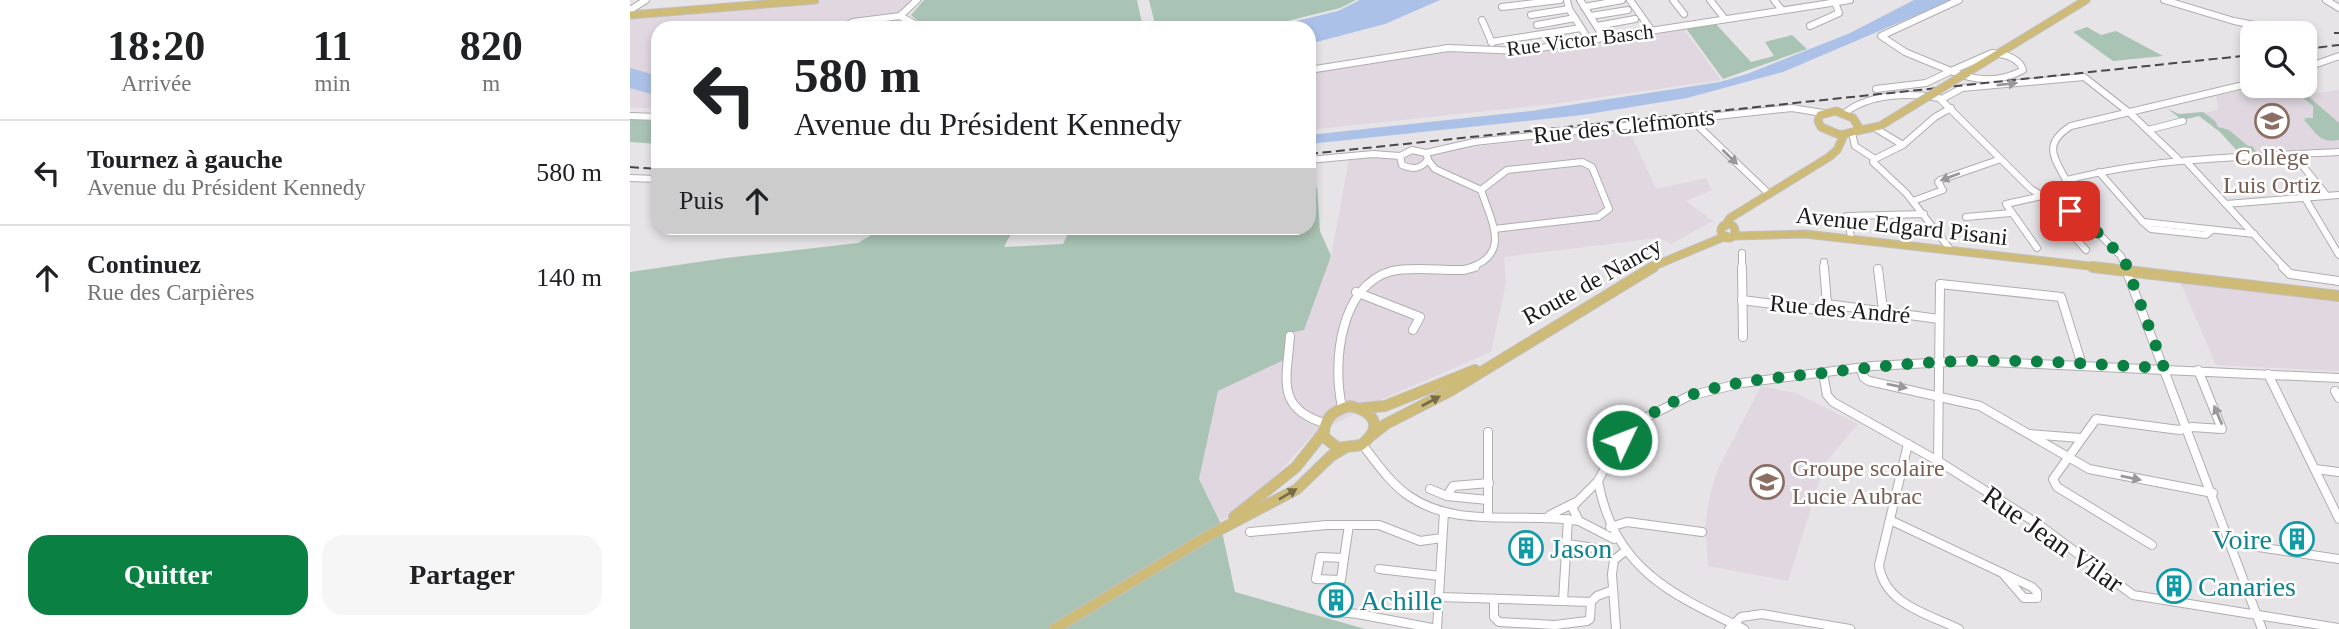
<!DOCTYPE html>
<html lang="fr">
<meta charset="utf-8">
<style>
:root{--surface:#fff;--page:#f6f6f6;--text:#202124;--muted:#757577;--line:#e0e0e0;--accent:#0b8043}
body{margin:0;font-family:Georgia,serif;background:var(--page);color:var(--text);height:100vh;display:flex;flex-direction:column;font-size:26px;white-space:nowrap}
*{box-sizing:border-box;margin:0}
p{font-size:23px;color:var(--muted)}
.icon{flex:none;width:38px;height:38px;fill:none;stroke:currentColor;stroke-width:2;stroke-linecap:round;stroke-linejoin:round}
.map{position:relative;flex:1;overflow:hidden}
.details{display:flex;flex-direction:column;background:var(--surface);width:630px}
.details>*{flex:none}
.guide{position:absolute;left:21px;top:21px;width:665px;height:214px;border-radius:21px;box-shadow:0 4px 10px #0003;background:#fff;color:var(--text);overflow:hidden}
.buttons{position:absolute;left:1610px;top:21px;display:grid;gap:14px}
.buttons a{display:grid;place-items:center;width:77px;height:77px;border-radius:14px;background:var(--surface);box-shadow:0 4px 10px #0003;font-size:35px}
.pin{position:absolute;display:grid;place-items:center;width:60px;height:60px;color:#fff;margin:-30px;border-radius:14px;box-shadow:0 4px 10px #0006}
.me{position:absolute;width:77px;margin:-38px;rotate:47deg;stroke-linejoin:round;filter:drop-shadow(0 0 5px #0008)}
.turn{display:flex;align-items:center;gap:24px;height:147px;padding:0 28px;font-size:32px}
.turn .icon{width:91px;height:91px;stroke-width:2.5}
.turn b{display:block;font-size:49px;line-height:60px}
.then{display:flex;align-items:center;height:66px;padding:0 28px;background:#0003;gap:14px;font-size:26px}
.eta{display:flex;justify-content:space-evenly;align-items:center;height:119px;text-align:center}
.eta b{font-size:42px;font-weight:700;line-height:49px}
.primary-button{display:flex;gap:14px;margin-top:auto;padding:14px 28px}
.primary-button a{flex:1;height:80px;border-radius:21px;background:var(--accent);color:#fff;font-size:28px;font-weight:700;line-height:80px;text-align:center}
.primary-button a+a{background:var(--page);color:var(--text)}
ul{padding:0;list-style:none}
li{display:flex;align-items:center;gap:21px;height:105px;padding:0 28px;border-top:2px solid var(--line)}
li div{flex:1}
li b{display:block;font-size:26px}
li em{font-style:normal}
main{display:flex;flex:1;min-height:0}
.map>svg:first-child{display:block}
</style>
<main>
<section class="details">
<div class="eta">
<div><b>18:20</b><p>Arrivée</p></div>
<div><b>11</b><p>min</p></div>
<div><b>820</b><p>m</p></div>
</div>
<ul>
<li><svg class="icon" aria-label="left" viewBox="0 0 24 24"><path d="M17 20v-9H6M10 6l-5 5 5 5"/></svg><div><b>Tournez à gauche</b><p>Avenue du Président Kennedy</p></div><em>580 m</em></li>
<li><svg class="icon" aria-label="ahead" viewBox="0 0 24 24"><path d="M12 20V5M6 11l6-6 6 6"/></svg><div><b>Continuez</b><p>Rue des Carpières</p></div><em>140 m</em></li>
</ul>
<div class="primary-button"><a>Quitter</a><a>Partager</a></div>
</section>
<div class="map">
<svg width="1709" height="629" viewBox="0 0 1709 629">
<rect width="100%" height="100%" fill="#e7e4e7"/>
<g fill="#e0d7e0">
<path d="M 197,0 L 281,0 L 269,20 L 283,28 L 28,28 L 28,109 L 0,107 L 0,17 L 69,14 Z"/>
<path d="M 1053,28 L 1091,80 L 922,104 L 679,130 L 679,72 L 817,51 L 885,55 Z"/>
<path d="M 1657,86 L 1672,95 L 1709,90 L 1709,149 L 1611,155 L 1590,132 L 1569,116 L 1552,120 L 1538,109 L 1549,114 L 1579,112 L 1588,109 L 1586,96 L 1624,88 Z"/>
<path d="M 999,130 L 1026,189 L 1076,178 L 1082,190 L 1056,201 L 1083,221 L 1041,244 L 1029,238 L 874,257 L 876,283 L 861,352 L 757,397 L 683,435 L 628,495 L 590,522 L 569,479 L 588,391 L 656,359 L 660,333 L 701,256 L 719,160 Z"/>
<path d="M 1549,279 L 1709,300 L 1709,371 L 1586,365 Z"/>
<path d="M 1131,386 L 1166,393 L 1228,424 L 1195,463 L 1158,581 L 1078,566 L 1075,526 L 1080,494 L 1088,469 Z"/>
</g>
<g fill="#a9c3b4">
<path d="M 294,0 L 507,0 L 513,28 L 296,28 L 281,15 Z"/>
<path d="M 519,0 L 726,0 L 710,8 L 629,28 L 526,28 Z"/>
<path d="M 1085,23 L 1121,62 L 1144,56 L 1135,42 L 1162,35 L 1177,49 L 1093,79 L 1055,27 Z"/>
<path d="M 1457,27 L 1471,35 L 1486,31 L 1533,56 L 1483,61 L 1443,32 Z"/>
<path d="M 1678,96 L 1709,123 L 1709,140 C 1690,143 1689,136 1674,120 L 1676,120 L 1674,118 L 1683,118 L 1683,106 L 1672,97 Z"/>
<path d="M 1538,109 L 1549,114 L 1573,112 L 1585,121 L 1588,127 L 1599,130 L 1618,146 L 1622,146 L 1628,154 L 1611,155 L 1590,132 L 1569,116 L 1552,120 Z"/>
<path d="M 0,119 L 28,121 L 28,144 L 0,142 Z"/>
<path d="M 687,187 L 690,231 L 701,256 L 674,330 L 660,333 L 656,359 L 588,391 L 569,479 L 590,522 L 605,592 L 735,629 L 0,629 L 0,272 L 96,258 L 228,243 L 253,228 L 384,228 L 374,247 L 433,244 L 441,228 L 470,228 L 470,231 L 507,228 L 602,228 L 601,232 L 627,235 L 632,228 L 679,228 L 679,188 Z"/>
</g>
<g fill="#acc1e7">
<path d="M 730,0 L 810,0 L 755,24 L 679,44 L 679,28 L 637,28 L 708,11 Z"/>
<path d="M 1284,0 L 1322,0 L 1153,72 L 1057,98 L 952,115 L 679,144 L 679,135 L 901,111 L 1090,82 L 1117,74 L 1220,33 Z"/>
<path d="M 0,68 L 28,76 L 28,96 L 0,88 Z"/>
</g>
<g fill="none" stroke-linecap="round" stroke-linejoin="round">
<g stroke="#b0adb0" stroke-width="8">
<g id="minor-far1">
<path d="M 937,0 L 939,9 L 959,40"/>
<path d="M 950,0 L 974,38"/>
<path d="M 1000,0 L 1022,31"/>
<path d="M 1043,0 L 1054,14"/>
<path d="M 1080,0 L 1095,19"/>
<path d="M 1144,0 L 1152,10"/>
<path d="M 1534,0 L 1604,21 L 1665,33"/>
<path d="M 1696,0 L 1709,8"/>
<path d="M 872,7 L 930,0"/>
<path d="M 954,7 L 992,0"/>
<path d="M 0,10 L 16,0"/>
<path d="M 901,15 L 939,9"/>
<path d="M 270,16 L 292,28"/>
<path d="M 270,16 L 287,0"/>
<path d="M 961,16 L 998,10"/>
<path d="M 852,20 L 862,43"/>
<path d="M 907,25 L 945,18"/>
<path d="M 967,26 L 1005,19"/>
<path d="M 1180,26 L 1209,13 L 1205,2"/>
<path d="M 211,28 L 223,22 L 270,16"/>
<path d="M 861,42 L 951,28"/>
<path d="M 1362,53 C 1374,54 1389,57 1393,70 C 1370,83 1344,81 1321,71 Z"/>
<path d="M 1675,68 L 1709,56"/>
<path d="M 679,70 L 818,48 L 891,51 L 1220,0"/>
<path d="M 1321,71 L 1275,52 L 1251,36 L 1329,0"/>
<path d="M 1246,89 L 1296,83 L 1321,71"/>
<path d="M 1312,99 L 1332,88 L 1454,77 L 1501,114 L 1550,161"/>
<path d="M 1215,113 C 1238,94 1281,92 1309,98 L 1401,189 L 1462,227 L 1491,256 L 1496,268"/>
<path d="M 0,116 L 28,117"/>
<path d="M 1061,119 L 1139,194"/>
<path d="M 1518,130 L 1553,121"/>
<path d="M 1222,133 L 1225,146 L 1245,159 L 1273,145 L 1245,128"/>
<path d="M 1273,145 L 1305,117 L 1321,108"/>
<path d="M 782,150 L 796,153 L 798,159 C 792,169 782,170 772,165 L 770,156 Z"/>
<path d="M 796,153 L 844,142 L 1162,108 L 1193,113"/>
<path d="M 1664,155 L 1697,196"/>
<path d="M 1245,159 L 1243,162 L 1276,193 L 1320,249"/>
<path d="M 679,160 L 743,154 L 770,156"/>
<path d="M 798,160 L 805,169 L 851,190 C 861,221 882,254 839,268"/>
<path d="M 1556,161 L 1655,268"/>
<path d="M 1469,172 L 1513,222 L 1624,234"/>
<path d="M 0,178 L 28,179"/>
<path d="M 1437,180 C 1525,157 1618,157 1709,152"/>
<path d="M 851,190 L 877,170 L 952,162 L 962,167 L 979,209 L 968,217 L 864,229"/>
<path d="M 1675,198 L 1709,255"/>
<path d="M 1420,199 L 1416,205 L 1456,250"/>
<path d="M 1283,201 L 1313,190 L 1308,182 L 1310,180 L 1371,159"/>
<path d="M 1424,201 L 1440,189 C 1430,163 1407,147 1441,126 L 1622,83"/>
<path d="M 1596,204 L 1709,195"/>
<path d="M 1336,217 L 1381,213"/>
<path d="M 1513,222 L 1521,229 L 1576,235 L 1582,230"/>
<path d="M 1221,237 L 1217,216 L 1294,214"/>
<path d="M 1407,248 L 1376,204 L 1412,196"/>
<path d="M 1112,253 L 1112,268"/>
<path d="M 1194,262 L 1194,268"/>
</g>
</g>
<g stroke="#b0adb0" stroke-width="10">
<g id="minor">
<path d="M 1112,267 L 1113,337"/>
<path d="M 1194,267 L 1197,304"/>
<path d="M 1495,267 L 1632,629"/>
<path d="M 1653,267 L 1660,274 L 1709,281"/>
<path d="M 1248,269 L 1253,310"/>
<path d="M 726,292 L 790,317 L 783,330"/>
<path d="M 1112,300 L 1190,310 L 1197,304 L 1309,319"/>
<path d="M 660,336 C 657,378 645,408 694,423"/>
<path d="M 1452,365 L 1431,297 L 1310,284 L 1308,461 L 1408,524 L 1503,595 L 1709,628"/>
<path d="M 1230,368 L 1234,378 L 1239,381 L 1350,406 L 1459,469 L 1583,493"/>
<path d="M 1193,373 L 1197,395 L 1203,402 L 1308,461"/>
<path d="M 1638,374 L 1709,519"/>
<path d="M 1705,391 L 1709,398"/>
<path d="M 712,407 C 702,362 710,285 762,271 C 785,266 811,271 834,270 L 845,267"/>
<path d="M 858,432 L 858,516"/>
<path d="M 1400,434 L 1450,438"/>
<path d="M 732,444 C 746,462 760,483 779,496 C 828,530 894,511 949,521"/>
<path d="M 1278,444 L 1249,565 C 1254,604 1298,614 1329,629"/>
<path d="M 1685,469 L 1709,472"/>
<path d="M 968,481 C 984,568 1040,594 1114,629"/>
<path d="M 800,489 L 817,496"/>
<path d="M 858,500 L 817,496 L 823,486 L 859,483"/>
<path d="M 920,515 L 944,503"/>
<path d="M 1260,520 L 1402,587 L 1407,592 L 1407,598 L 1394,598 L 1374,575"/>
<path d="M 980,527 L 997,522 L 1072,532"/>
<path d="M 620,532 L 697,525 L 749,525 L 790,541 L 812,538"/>
<path d="M 984,539 L 949,521 L 942,507 L 968,481 L 988,443 L 1013,419 L 1059,396 L 1112,383 L 1242,366 L 1340,361 L 1709,378"/>
<path d="M 1601,543 L 1709,559"/>
<path d="M 937,544 L 965,548"/>
<path d="M 1522,545 L 1427,487 L 1423,479 L 1466,419 L 1549,430 L 1562,427 L 1592,429 L 1568,370"/>
<path d="M 690,557 L 714,558 L 711,580 L 686,579 Z"/>
<path d="M 714,558 L 719,525"/>
<path d="M 749,569 L 810,576"/>
<path d="M 809,597 L 961,602 L 967,596 L 983,590"/>
<path d="M 864,600 L 864,617 L 869,622 L 925,625 L 957,621 L 960,619 L 961,602"/>
<path d="M 933,601 L 938,519"/>
<path d="M 700,611 L 728,614 L 807,629"/>
<path d="M 807,629 L 814,512"/>
<path d="M 986,629 L 982,574 L 984,560 L 994,552"/>
<path d="M 1099,629 L 1111,617 L 1132,614 L 1220,629"/>
</g>
</g>
<g stroke="#c0bfc0" stroke-width="9">
<g id="major-far1">
<path d="M 0,15 L 185,0"/>
<path d="M 1338,72 L 1456,0"/>
<path d="M 1206,111 L 1223,118 L 1228,126 L 1226,131 L 1210,135 L 1191,127 L 1188,121 L 1190,115 Z"/>
<path d="M 1226,131 L 1250,126 L 1281,107"/>
<circle cx="1098" cy="231" r="7"/>
<path d="M 1095,226 L 1100,218 L 1199,157 L 1207,150 L 1214,135"/>
<path d="M 1103,236 L 1175,234 L 1477,268"/>
<path d="M 1019,268 L 1096,236"/>
</g>
</g>
<g stroke="#c0bfc0" stroke-width="12">
<g id="major">
<path d="M 1463,267 L 1709,296"/>
<path d="M 720,406 C 745,412 754,427 731,445 L 708,448 L 694,437 C 693,419 703,410 720,406 Z"/>
<path d="M 733,408 L 755,406 L 845,370"/>
<path d="M 742,435 L 756,424 L 822,390 L 1023,267"/>
<path d="M 604,517 L 666,467 L 693,433"/>
<path d="M 424,629 L 576,537 L 667,489 L 701,456 L 713,449"/>
</g>
</g>
<use href="#minor-far1" stroke="#fff" stroke-width="6"/>
<use href="#minor" stroke="#fff" stroke-width="8"/>
<use href="#major-far1" stroke="#cebb78" stroke-width="7"/>
<use href="#major" stroke="#cebb78" stroke-width="10"/>
<g stroke="#494749" stroke-width="2" stroke-dasharray="9 4.5" stroke-linecap="butt">
<path d="M 1704,33 L 1709,33"/>
<path d="M 1675,49 L 1709,45"/>
<path d="M 679,154 L 1622,55"/>
<path d="M 0,167 L 28,169"/>
</g>
<g stroke="#c0bfc0" stroke-width="9" stroke-linecap="butt">
<path id="major-bridge" d="M 1281,107 L 1338,72"/>
</g>
<use href="#major-bridge" stroke="#cebb78" stroke-width="7"/>
</g>
<defs><path id="oneway-solid" d="M-6-.8H1V-3.2L6.5 0L1 3.2V.8H-6Z" transform="scale(1.75)"/></defs>
<g fill="#999">
<use href="#oneway-solid" transform="translate(1377 84) rotate(-6)"/>
<use href="#oneway-solid" transform="translate(1100 157) rotate(44)"/>
<use href="#oneway-solid" transform="translate(1320 177) rotate(159)"/>
<use href="#oneway-solid" transform="translate(1267 386) rotate(11)"/>
<use href="#oneway-solid" transform="translate(1588 415) rotate(-113)"/>
<use href="#oneway-solid" transform="translate(1501 478) rotate(11)"/>
</g>
<g fill="#766c4a">
<use href="#oneway-solid" transform="translate(801 401) rotate(-28)"/>
<use href="#oneway-solid" transform="translate(658 494) rotate(-31)"/>
</g>
<g fill="none" stroke-linecap="round" stroke-linejoin="round">
<path stroke="#0b8043" stroke-width="12" stroke-dasharray="0 21.6" d="M 992,440 C 1040,383 1125,380 1194,373 C 1232,368 1271,364 1310,362 C 1384,358 1460,364 1534,368 L 1494,259 L 1462,227 L 1440,211"/>
</g>
<defs>
<g id="school-ring" transform="scale(1.75)"><circle r="9.5" fill="#fff" stroke="#8d6e63" stroke-width="1.5"/><path d="M0-5L7-2L0 1L-7-2ZM-4 1L0 2.5L4 1V4Q0 6-4 4Z" fill="#8d6e63"/></g>
<g id="building-ring" transform="scale(1.75)"><circle r="9.5" fill="#fff" stroke="#0f9aa8" stroke-width="1.5"/><path d="M-4-6H4V6H1V3H-1V6H-4ZM-2.5-4.3h1.7v1.8h-1.7ZM.8-4.3h1.7v1.8H.8ZM-2.5-1h1.7V.8h-1.7ZM.8-1h1.7V.8H.8Z" fill="#0f9aa8"/></g>
</defs>
<g fill-rule="evenodd">
<use href="#school-ring" x="1642" y="121"/>
<use href="#school-ring" x="1137" y="482"/>
<use href="#building-ring" x="1667" y="539"/>
<use href="#building-ring" x="896" y="548"/>
<use href="#building-ring" x="1544" y="586"/>
<use href="#building-ring" x="706" y="600"/>
</g>
<g text-anchor="middle" dominant-baseline="central" stroke-width="5" stroke-linejoin="round" paint-order="stroke">
<g font-size="21" fill="#1d1c1d" stroke="#fff">
<text transform="translate(950 40) rotate(-7)">Rue Victor Basch</text>
</g>
<g font-size="24" fill="#1d1c1d" stroke="#fff">
<text transform="translate(994 126) rotate(-6)">Rue des Clefmonts</text>
<text transform="translate(1272 226) rotate(6)">Avenue Edgard Pisani</text>
<text transform="translate(962 281) rotate(-29)">Route de Nancy</text>
<text transform="translate(1210 309) rotate(5)">Rue des André</text>
</g>
<g font-size="24" fill="#785e54" stroke="#fff">
<text x="1642" y="157">Collège<tspan x="1642" dy="28">Luis Ortiz</tspan></text>
<text x="1162" y="468" text-anchor="start">Groupe scolaire<tspan x="1162" dy="28">Lucie Aubrac</tspan></text>
</g>
<g font-size="28" fill="#1d1c1d" stroke="#fff">
<text transform="translate(1423 539) rotate(35)">Rue Jean Vilar</text>
</g>
<g font-size="28" fill="#0d838f" stroke="#fff" text-anchor="start">
<text x="1642" y="539" text-anchor="end">Voire</text>
<text x="920" y="548">Jason</text>
<text x="1568" y="586">Canaries</text>
<text x="730" y="600">Achille</text>
</g>
</g>
</svg>
<div class="buttons">
<a><svg class="icon" aria-label="search" viewBox="0 0 24 24"><circle cx="10" cy="10" r="6"/><path d="M15 15l6 6"/></svg></a>
</div>
<div class="pin" style="left:1440px;top:211px;background:#d93025"><svg class="icon" aria-label="arrive" viewBox="0 0 24 24"><path d="M6 21V4h12l-3 4 3 4H6"/></svg></div>
<svg class="me" style="left:992px;top:440px" viewBox="-20 -20 40 40"><circle r="17" fill="#0b8043" stroke="#fff" stroke-width="3"/><path d="M0-11L8 9 0 5-8 9z" fill="#fff"/></svg>
<div class="guide">
<div class="turn"><svg class="icon" aria-label="left" viewBox="0 0 24 24"><path d="M17 20v-9H6M10 6l-5 5 5 5"/></svg><div><b>580 m</b>Avenue du Président Kennedy</div></div>
<div class="then">Puis<svg class="icon" aria-label="ahead" viewBox="0 0 24 24"><path d="M12 20V5M6 11l6-6 6 6"/></svg></div>
</div>
</div>
</main>
